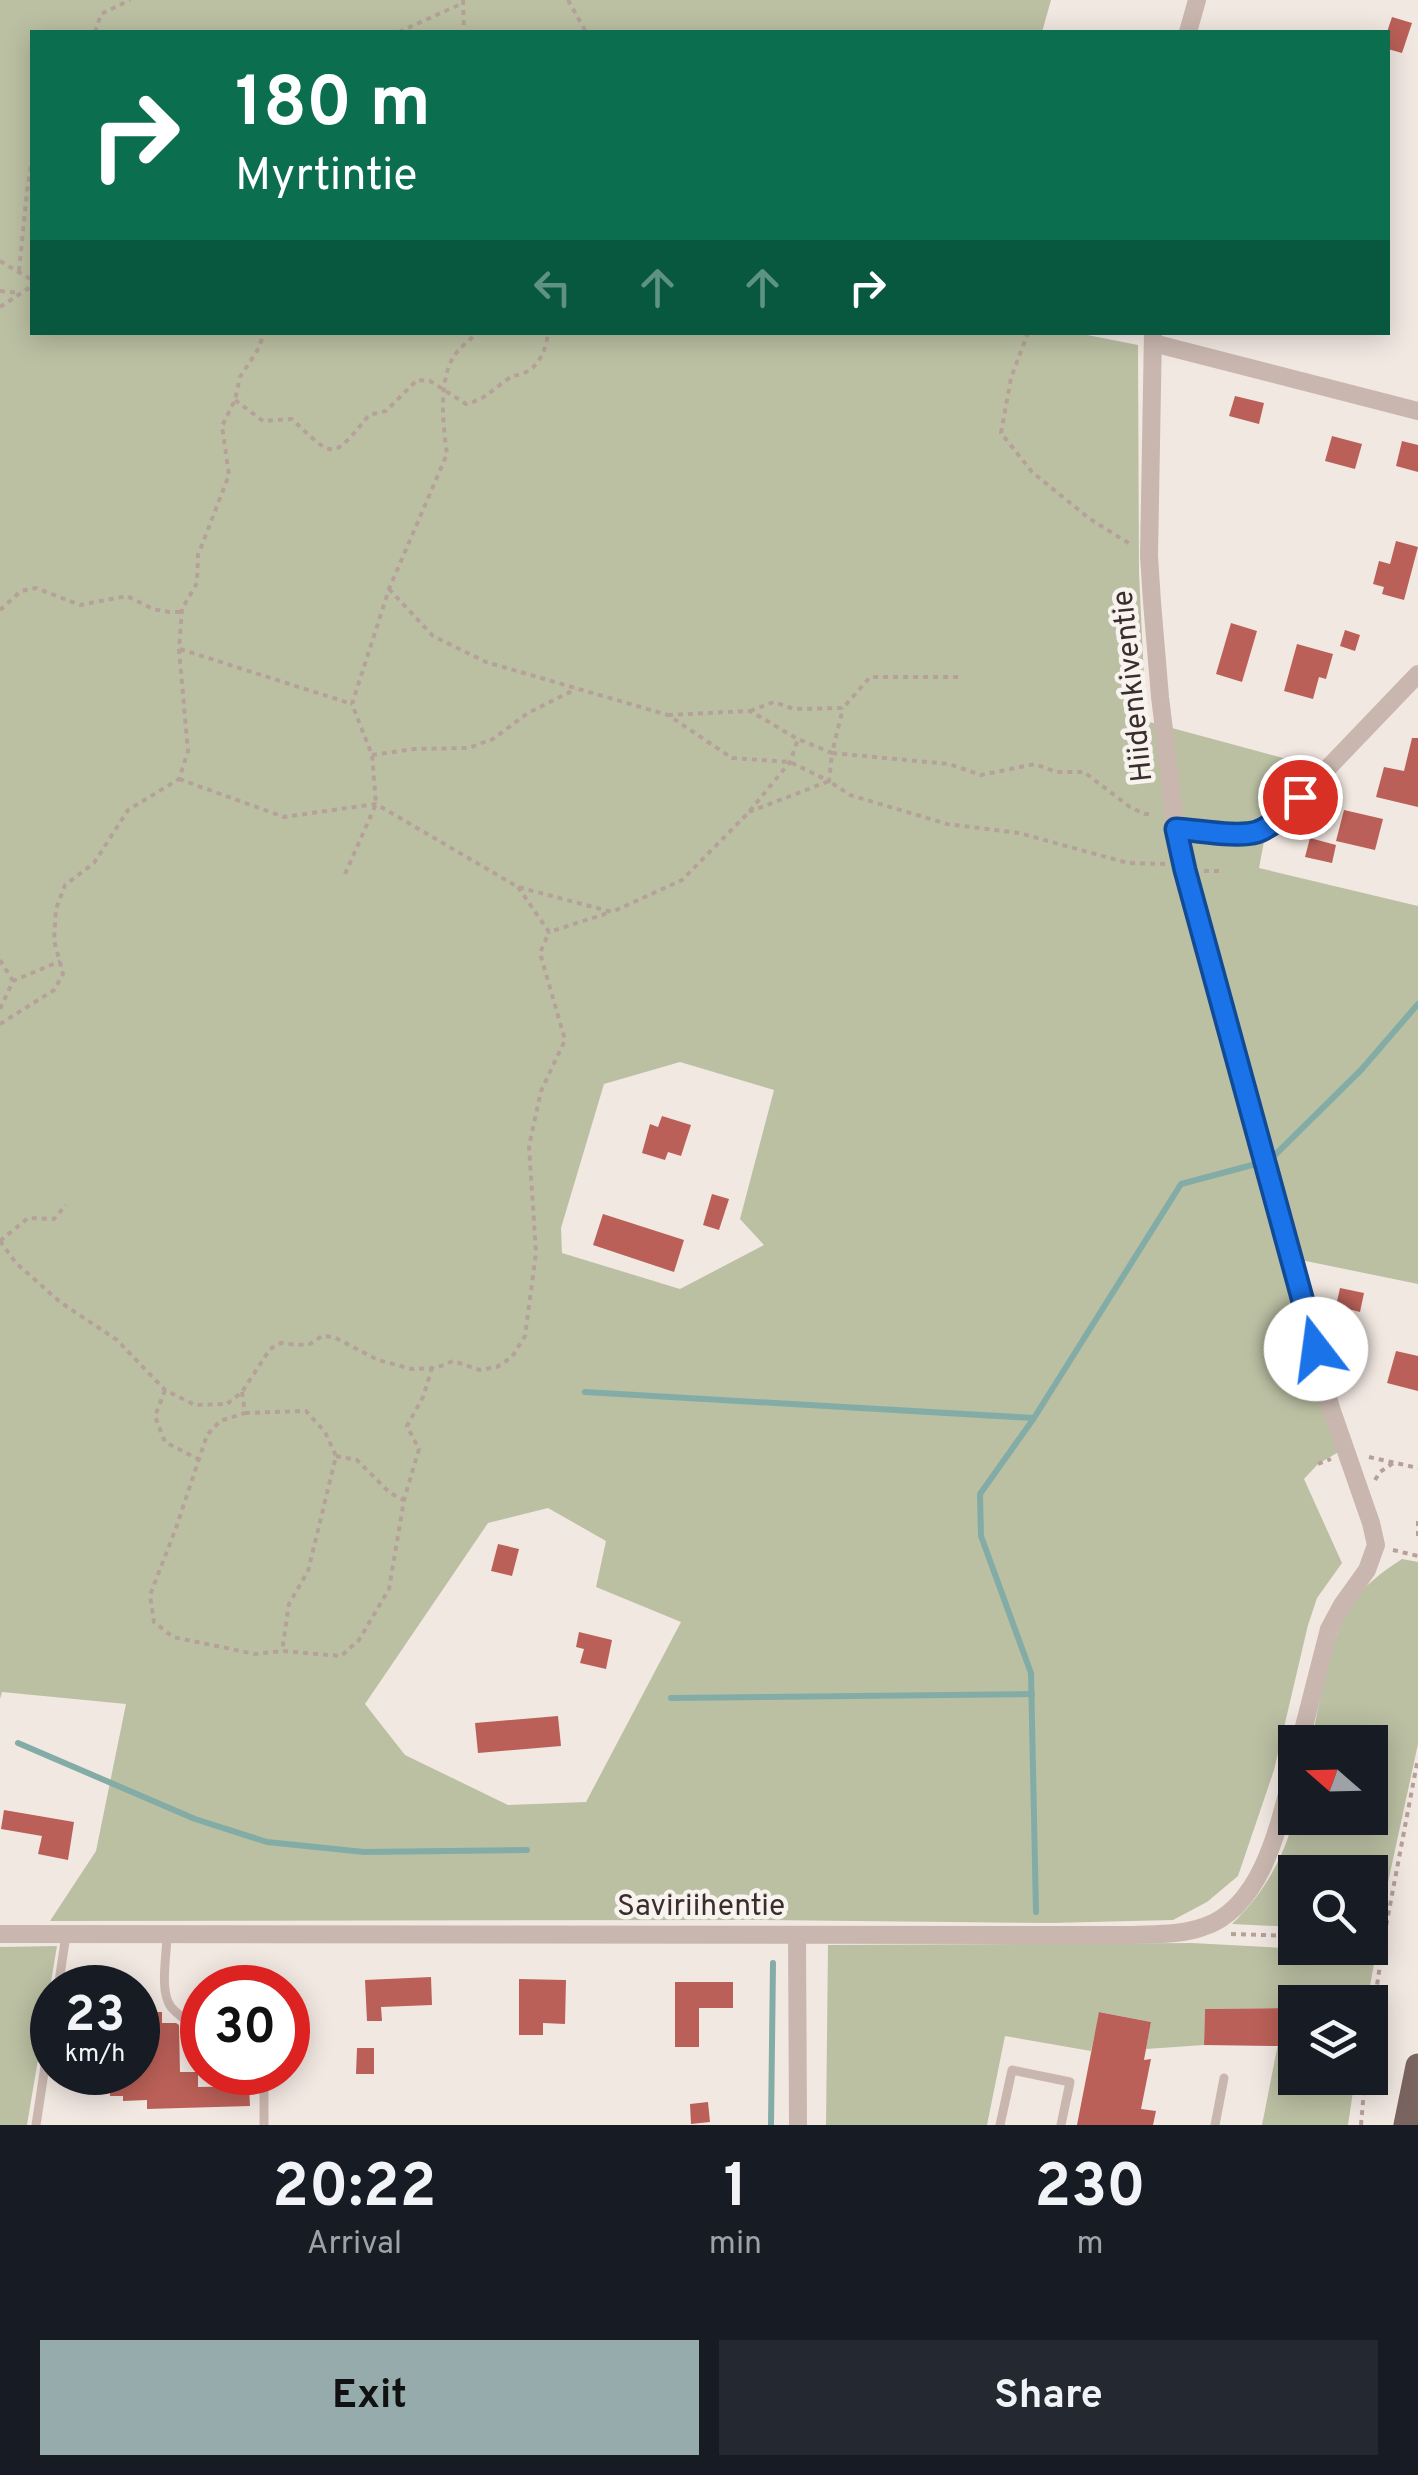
<!DOCTYPE html>
<style>
:root{--surface:#171b24;--page:#242831;--text:#f1f3f6;--muted:#9ea1a6;--accent:#96acac}
body{margin:0;font-family:Overpass,sans-serif;background:var(--page);color:var(--text);height:100vh;display:flex;flex-direction:column;font-size:38px;white-space:nowrap}
*{box-sizing:border-box;margin:0}
p{font-size:32px;color:var(--muted)}
.icon{flex:none;width:55px;height:55px;fill:none;stroke:currentColor;stroke-width:2;stroke-linecap:round;stroke-linejoin:round}
.map{position:relative;height:2125px;overflow:hidden}
.drawer{display:flex;flex-direction:column;background:var(--surface);flex:1}
.drawer>*{flex:none}
.top-card{position:absolute;left:30px;top:30px;width:1360px;height:305px;border-radius:0px;box-shadow:0 5px 25px #0003;background:#0b6e4f;color:#fff;overflow:hidden}
.needle{width:65px;rotate:290deg}
.tools{position:absolute;left:1278px;top:1725px;display:grid;gap:20px}
.tools a{display:grid;place-items:center;width:110px;height:110px;border-radius:0px;background:var(--surface);box-shadow:0 5px 25px #0003;font-size:50px}
.speed{position:absolute;left:30px;top:1965px;display:flex;gap:20px;font-size:50px;font-weight:700;text-align:center}
.speed>*{display:grid;place-content:center;width:130px;height:130px;border-radius:50%;background:var(--surface);box-shadow:0 5px 25px #0003;line-height:1}
.speed small{font-size:25px;font-weight:400}
.speed .limit{border:15px solid #d22;background:#fff;color:#111}
.pin{position:absolute;display:grid;place-items:center;width:85px;height:85px;color:#fff;margin:-42px;border:5px solid #fff;border-radius:50%;box-shadow:0 2px 10px #0007}
.me{position:absolute;width:110px;margin:-55px;rotate:345deg;stroke-linejoin:round;filter:drop-shadow(0 0 8px #0008)}
.turn{display:flex;align-items:center;gap:35px;height:210px;padding:0 40px;font-size:45px}
.turn .icon{width:130px;height:130px;stroke-width:2.5}
.turn b{display:block;font-size:70px;line-height:85px}
.lanes{display:flex;align-items:center;height:95px;padding:0 40px;background:#0003;justify-content:center;gap:50px;direction:ltr}
.lanes .off{opacity:.35}
.eta{display:flex;justify-content:space-evenly;align-items:center;height:170px;text-align:center}
.eta b{font-size:60px;font-weight:700;line-height:70px}
.action{display:flex;gap:20px;margin-top:auto;padding:20px 40px}
.action a{flex:1;height:115px;border-radius:0px;background:var(--accent);color:#111;font-size:40px;font-weight:700;line-height:115px;text-align:center}
.action a+a{background:var(--page);color:var(--text)}
.map>svg:first-child{display:block}
</style>
<div class="map">
<svg width="1418" height="2125" viewBox="0 0 1418 2125">
<rect width="100%" height="100%" fill="#f2e8e2"/>
<g fill="#bbc0a3" fill-rule="evenodd">
<path d="M 0,0 L 1051,0 L 1042,32 L 32,32 L 32,332 L 1072,332 L 1138,345 L 1139,572 L 1146,721 L 1316,767 L 1269,815 L 1259,868 L 1418,906 L 1418,1284 L 1296,1259 L 1342,1450 L 1318,1464 L 1304,1479 L 1342,1563 L 1317,1598 L 1308,1625 L 1274,1770 L 1238,1876 L 1207,1902 L 1173,1920 L 1051,1923 L 757,1920 L 50,1921 L 96,1851 L 126,1704 L 2,1692 L 0,1699 ZM 680,1062 L 774,1090 L 740,1219 L 764,1245 L 680,1289 L 562,1253 L 561,1228 L 604,1084 ZM 548,1508 L 606,1541 L 596,1587 L 681,1622 L 586,1802 L 508,1805 L 405,1755 L 365,1704 L 488,1523 Z"/>
<path d="M 1402,1559 L 1418,1562 L 1418,1744 L 1379,1924 L 1370,1928 L 1370,1872 L 1295,1872 L 1295,1927 L 1232,1924 C 1264,1893 1285,1857 1295,1813 L 1295,1818 L 1370,1818 L 1370,1742 L 1311,1742 C 1320,1704 1329,1639 1350,1606 C 1363,1586 1382,1572 1402,1559 Z"/>
<path d="M 1192,1943 L 1376,1953 L 1367,2002 L 1295,2002 L 1295,2078 L 1355,2078 L 1348,2125 L 1262,2125 L 1285,2008 L 1205,2009 L 1204,2045 L 1146,2049 L 1151,2022 L 1100,2012 L 1091,2051 L 1005,2036 L 987,2125 L 826,2125 L 828,1945 Z"/>
<path d="M 57,1946 L 27,2125 L 0,2125 L 0,1947 Z"/>
</g>
<g fill="none" stroke-linecap="round" stroke-linejoin="round">
<g stroke="#84aca7" stroke-width="6">
<path d="M 1276,1154 L 1361,1070 L 1418,1004"/>
<path d="M 585,1392 L 1033,1418"/>
<path d="M 671,1698 L 1032,1694"/>
<path d="M 18,1743 L 195,1819 L 267,1842 L 364,1852 L 527,1850"/>
<path d="M 1036,1912 L 1031,1673 L 981,1536 L 980,1494 L 1034,1418 L 1181,1184 L 1256,1164"/>
<path d="M 771,2125 L 773,1963"/>
</g>
</g>
<g fill="#ba6058">
<path d="M 1392,17 L 1412,23 L 1402,53 L 1388,49 L 1388,29 Z"/>
<path d="M 1235,396 L 1264,403 L 1259,424 L 1229,416 Z"/>
<path d="M 1332,436 L 1362,444 L 1355,469 L 1325,461 Z"/>
<path d="M 1402,441 L 1418,445 L 1418,472 L 1396,466 Z"/>
<path d="M 1396,541 L 1418,547 L 1404,600 L 1382,594 L 1384,587 L 1373,584 L 1379,561 L 1390,564 Z"/>
<path d="M 1231,623 L 1257,631 L 1242,682 L 1216,674 Z"/>
<path d="M 1345,630 L 1360,635 L 1355,651 L 1340,646 Z"/>
<path d="M 1297,644 L 1333,654 L 1326,679 L 1319,677 L 1313,699 L 1284,691 Z"/>
<path d="M 1412,738 L 1418,738 L 1418,807 L 1376,797 L 1384,767 L 1404,771 Z"/>
<path d="M 1344,810 L 1383,819 L 1375,850 L 1336,841 Z"/>
<path d="M 1310,838 L 1336,845 L 1332,863 L 1305,857 Z"/>
<path d="M 662,1116 L 691,1125 L 681,1156 L 668,1152 L 665,1160 L 642,1153 L 650,1124 L 658,1127 Z"/>
<path d="M 712,1194 L 729,1199 L 719,1230 L 703,1225 Z"/>
<path d="M 603,1214 L 684,1240 L 674,1272 L 593,1245 Z"/>
<path d="M 1340,1288 L 1364,1293 L 1360,1312 L 1336,1306 Z"/>
<path d="M 1396,1351 L 1418,1356 L 1418,1391 L 1387,1383 Z"/>
<path d="M 498,1544 L 519,1549 L 512,1576 L 491,1571 Z"/>
<path d="M 579,1632 L 612,1640 L 606,1669 L 580,1663 L 584,1649 L 576,1647 Z"/>
<path d="M 558,1716 L 561,1746 L 478,1753 L 475,1723 Z"/>
<path d="M 4,1810 L 74,1822 L 68,1860 L 38,1854 L 42,1836 L 1,1829 Z"/>
<path d="M 431,1977 L 432,2005 L 381,2007 L 382,2021 L 367,2021 L 365,1980 Z"/>
<path d="M 519,1979 L 566,1980 L 565,2024 L 543,2023 L 543,2035 L 519,2035 Z"/>
<path d="M 675,1982 L 733,1982 L 733,2008 L 699,2008 L 699,2047 L 675,2047 Z"/>
<path d="M 1286,2008 L 1278,2046 L 1204,2045 L 1205,2009 Z"/>
<path d="M 138,2012 L 162,2012 L 162,2023 L 176,2023 L 179,2025 L 180,2072 L 198,2072 L 198,2087 L 249,2086 L 250,2106 L 147,2109 L 147,2100 L 123,2101 L 123,2096 L 110,2096 L 110,2077 L 122,2077 L 122,2072 L 138,2072 Z"/>
<path d="M 1099,2012 L 1151,2022 L 1144,2060 L 1151,2059 L 1141,2109 L 1156,2111 L 1153,2125 L 1077,2125 Z"/>
<path d="M 357,2048 L 374,2048 L 374,2074 L 356,2074 Z"/>
<path d="M 708,2102 L 710,2122 L 691,2124 L 690,2104 Z"/>
</g>
<g fill="none" stroke-linecap="round" stroke-linejoin="round">
<g stroke="#b5a199" stroke-width="4" stroke-dasharray="5 5" stroke-linecap="butt">
<path d="M 463,0 L 464,32"/>
<path d="M 568,0 L 586,32"/>
<path d="M 95,32 L 101,14 L 130,0"/>
<path d="M 399,32 L 463,3"/>
<path d="M 0,261 L 32,280"/>
<path d="M 19,271 L 27,191 L 32,159"/>
<path d="M 0,291 L 20,293"/>
<path d="M 0,307 L 32,286"/>
<path d="M 1028,332 L 1011,378 L 1001,433 L 1032,472 L 1090,519 L 1130,544"/>
<path d="M 235,400 L 263,421 L 292,419 C 335,460 332,460 369,415 L 386,411 L 417,380 L 430,381 L 466,404 C 488,398 491,390 508,379 C 519,372 513,378 524,373 C 539,367 547,348 548,332"/>
<path d="M 389,589 L 433,636 L 486,662 L 668,715 L 732,758 L 790,762 L 829,781 L 832,753 L 949,764 L 981,775 L 1035,764 L 1056,772 L 1084,772 L 1130,807 L 1145,814 L 1154,814"/>
<path d="M 0,610 L 21,591 L 36,588 L 80,605 L 127,596 L 153,609 L 169,612 L 181,612"/>
<path d="M 180,649 L 352,704"/>
<path d="M 750,711 L 774,702 L 794,709 L 843,708 L 870,677 L 960,677"/>
<path d="M 668,715 L 750,711 L 796,738"/>
<path d="M 372,755 L 414,749 L 468,748 L 493,739 L 528,713 L 576,689"/>
<path d="M 179,779 L 284,817 L 376,804 L 518,887 L 612,912 L 682,880 L 748,813 L 790,762 L 798,739 L 832,753 L 843,708"/>
<path d="M 749,812 L 829,781 L 850,795 L 947,824 L 1019,833 L 1128,863 L 1165,864"/>
<path d="M 1204,871 L 1219,871"/>
<path d="M 345,874 L 376,804 L 372,755 L 352,704 L 389,589 L 447,454 C 443,426 438,381 454,356 C 460,347 470,340 478,332"/>
<path d="M 518,887 L 549,932 L 611,912"/>
<path d="M 0,960 L 13,981"/>
<path d="M 0,1009 L 13,981 L 60,961"/>
<path d="M 0,1024 L 54,990 L 63,974 L 54,940 L 56,909 L 65,885 L 94,863 L 128,810 L 179,779 L 188,751 L 179,649 L 182,609 L 197,583 L 198,555 L 229,475 L 222,426 L 235,400 L 240,377 L 257,351 L 262,339 L 261,332"/>
<path d="M 0,1241 L 16,1263 L 60,1302 L 117,1340 L 165,1390 L 195,1405 L 227,1404 L 242,1392 L 270,1349 L 281,1343 L 298,1345 L 310,1344 L 322,1336 L 334,1337 L 378,1360 L 412,1369 L 436,1368 L 453,1361 L 480,1370 L 497,1367 L 512,1357 L 525,1336 L 536,1253 L 529,1146 L 541,1091 L 565,1040 L 540,953 L 549,932"/>
<path d="M 0,1241 L 28,1218 L 54,1219 L 66,1205"/>
<path d="M 165,1390 L 155,1416 L 165,1442 L 198,1459"/>
<path d="M 242,1392 L 245,1413 L 220,1421 L 207,1435 L 176,1528 L 150,1595 L 154,1622 L 173,1637 L 255,1654 L 282,1651 L 341,1656 L 359,1640 L 389,1589 L 404,1500 L 419,1449 L 407,1426 L 423,1397 L 432,1368"/>
<path d="M 245,1413 L 306,1411 L 325,1432 L 336,1456 L 308,1571 L 289,1604 L 282,1651"/>
<path d="M 336,1456 L 357,1460 L 390,1493 L 404,1500"/>
<path d="M 1369,1457 L 1418,1468"/>
<path d="M 1318,1464 L 1331,1459"/>
<path d="M 1375,1480 L 1380,1472 L 1393,1463"/>
<path d="M 1418,1521 L 1418,1536"/>
<path d="M 1393,1550 L 1418,1556"/>
<path d="M 1231,1934 L 1295,1936"/>
<path d="M 1370,1937 L 1384,1937"/>
<path d="M 1370,2034 L 1384,1937 L 1418,1758"/>
<path d="M 1361,2125 L 1365,2078"/>
</g>
<g stroke="#c9b7af" stroke-width="9">
<path d="M 1309,1320 L 1332,1314 L 1355,1323"/>
<path d="M 167,1935 C 167,1954 159,1991 171,2007 C 178,2016 192,2024 202,2031"/>
<path d="M 58,1988 L 66,1935"/>
<path d="M 264,2072 L 264,2125"/>
<path d="M 36,2125 L 52,2020"/>
<path d="M 1000,2125 L 1012,2070 L 1070,2082 L 1061,2125"/>
<path d="M 1215,2125 L 1224,2078"/>
</g>
<g stroke="#c9b7af" stroke-width="18">
<path d="M 1188,32 L 1197,0"/>
<path d="M 1153,332 L 1149,556 L 1152,602 L 1160,697 L 1176,829 L 1185,870 L 1331,1408 L 1371,1523 L 1376,1545 L 1367,1570 L 1342,1605 L 1329,1629 L 1300,1742"/>
<path d="M 1153,343 L 1418,411"/>
<path d="M 1176,829 L 1237,833 L 1257,832 L 1279,819 L 1418,674"/>
<path d="M 0,1934 L 1133,1935 C 1156,1934 1181,1935 1203,1927 C 1265,1907 1281,1816 1295,1762"/>
<path d="M 797,1935 L 798,2125"/>
</g>
<path stroke="#79645f" stroke-width="25" d="M 1406,2125 L 1418,2066"/>
</g>
<g fill="none" stroke-linecap="round" stroke-linejoin="round">
<g stroke="#114b97" stroke-width="25">
<path id="route" d="M 1300,797 C 1288,810 1274,826 1257,832 C 1236,838 1198,830 1176,829 L 1185,870 L 1316,1349"/>
</g>
<use href="#route" stroke="#1a73e8" stroke-width="18"/>
</g>
<g text-anchor="middle" dominant-baseline="central" stroke-width="9" stroke-linejoin="round" paint-order="stroke">
<g font-size="30" fill="#392e2c" stroke="#f9f3ef">
<text transform="translate(1134 686) rotate(-96)">Hiidenkiventie</text>
<text x="701" y="1907">Saviriihentie</text>
</g>
</g>
</svg>
<div class="tools">
<a><svg class="needle" viewBox="-14 -14 28 28"><path d="M0-13l5 13h-10z" fill="#e53935"/><path d="M0 13l5-13h-10z" fill="#9ea1a6"/></svg></a>
<a><svg class="icon" aria-label="search" viewBox="0 0 24 24"><circle cx="10" cy="10" r="6"/><path d="M15 15l6 6"/></svg></a>
<a><svg class="icon" aria-label="layers" viewBox="0 0 24 24"><path d="M12 4l9 5-9 5-9-5zM3 14l9 5 9-5"/></svg></a>
</div>
<div class="speed"><div>23<small>km/h</small></div><div class="limit">30</div></div>
<div class="pin" style="left:1300px;top:797px;background:#d93025"><svg class="icon" aria-label="arrive" viewBox="0 0 24 24"><path d="M6 21V4h12l-3 4 3 4H6"/></svg></div>
<svg class="me" style="left:1316px;top:1349px" viewBox="-20 -20 40 40"><circle r="19" fill="#fff"/><path d="M0-13L10 11 0 6-10 11z" fill="#1a73e8"/></svg>
<div class="top-card">
<div class="turn"><svg class="icon" aria-label="right" viewBox="0 0 24 24"><path d="M7 20v-9h11M14 6l5 5-5 5"/></svg><div><b>180 m</b>Myrtintie</div></div>
<div class="lanes"><svg class="icon off" aria-label="left" viewBox="0 0 24 24"><path d="M17 20v-9H6M10 6l-5 5 5 5"/></svg><svg class="icon off" aria-label="ahead" viewBox="0 0 24 24"><path d="M12 20V5M6 11l6-6 6 6"/></svg><svg class="icon off" aria-label="ahead" viewBox="0 0 24 24"><path d="M12 20V5M6 11l6-6 6 6"/></svg><svg class="icon" aria-label="right" viewBox="0 0 24 24"><path d="M7 20v-9h11M14 6l5 5-5 5"/></svg></div>
</div>
</div>
<section class="drawer">
<div class="eta">
<div><b>20:22</b><p>Arrival</p></div>
<div><b>1</b><p>min</p></div>
<div><b>230</b><p>m</p></div>
</div>
<div class="action"><a>Exit</a><a>Share</a></div>
</section>
